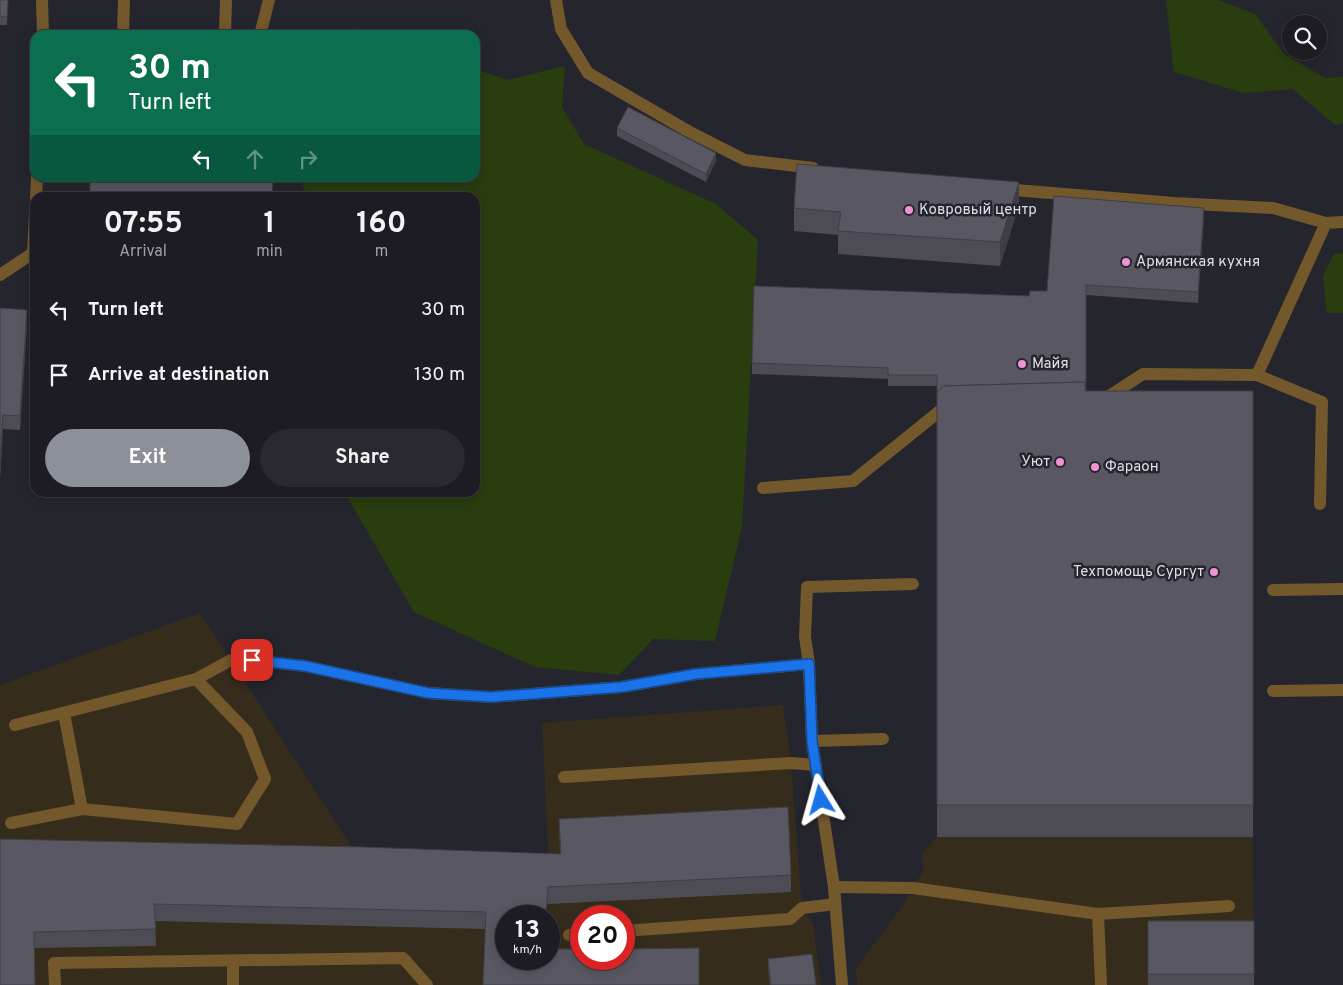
<!DOCTYPE html>
<meta charset="utf-8">
<style>
:root{--surface:#1c1c22;--page:#29292f;--text:#f1f3f6;--muted:#a0a1a5;--line:#3a3a40;--accent:#8c9099}
body{margin:0;font-family:Overpass,sans-serif;background:var(--page);color:var(--text);height:100vh;display:flex;flex-direction:column;font-size:19px;white-space:nowrap}
*{box-sizing:border-box;margin:0}
p{font-size:16px;color:var(--muted)}
.icon{flex:none;width:28px;height:28px;fill:none;stroke:currentColor;stroke-width:2;stroke-linecap:round;stroke-linejoin:round}
.map{position:relative;flex:1;overflow:hidden}
.details{position:absolute;left:30px;top:192px;width:450px;height:305px;display:flex;flex-direction:column;background:var(--surface);border-radius:15px;box-shadow:0 2px 12px #0003,0 0 0 1px var(--line)}
.details>*{flex:none}
.banner{position:absolute;left:30px;top:30px;width:450px;height:152px;border-radius:15px;box-shadow:0 2px 12px #0003,0 0 0 1px var(--line);background:#0b6e4f;color:#fff;overflow:hidden}
.buttons{position:absolute;left:1282px;top:15px;display:grid;gap:10px}
.buttons a{display:grid;place-items:center;width:45px;height:45px;border-radius:50%;background:var(--surface);box-shadow:0 2px 12px #0003,0 0 0 1px var(--line);font-size:25px}
.speed{position:absolute;left:495px;top:905px;display:flex;gap:10px;font-size:25px;font-weight:700;text-align:center}
.speed>*{display:grid;place-content:center;width:65px;height:65px;border-radius:50%;background:var(--surface);box-shadow:0 2px 12px #0003,0 0 0 1px var(--line);line-height:1}
.speed small{font-size:12px;font-weight:400}
.speed .limit{border:8px solid #d22;background:#fff;color:#111}
.pin{position:absolute;display:grid;place-items:center;width:42px;height:42px;color:#fff;margin:-21px;border-radius:10px;box-shadow:0 2px 8px #0006}
.me{position:absolute;width:55px;margin:-28px;rotate:352deg;stroke-linejoin:round;filter:drop-shadow(0 0 4px #0008)}
.turn{display:flex;align-items:center;gap:18px;height:105px;padding:0 15px;font-size:22px}
.turn .icon{width:65px;height:65px;stroke-width:2.5}
.turn b{display:block;font-size:35px;line-height:42px}
.lanes{display:flex;align-items:center;height:48px;padding:0 15px;background:#0003;justify-content:center;gap:25px;direction:ltr}
.lanes .off{opacity:.35}
.eta{display:flex;justify-content:space-evenly;align-items:center;height:85px;text-align:center}
.eta b{font-size:30px;font-weight:700;line-height:35px}
.cta{display:flex;gap:10px;margin-top:auto;padding:10px 15px}
.cta a{flex:1;height:58px;border-radius:30px;background:var(--accent);color:#fff;font-size:20px;font-weight:700;line-height:58px;text-align:center}
.cta a+a{background:var(--page);color:var(--text)}
ul{padding:0;list-style:none}
li{display:flex;align-items:center;gap:15px;height:65px;padding:0 15px}
li div{flex:1}
li b{display:block;font-size:19px}
li em{font-style:normal}
.map>svg:first-child{display:block}
</style>
<div class="map">
<svg width="1343" height="985" viewBox="0 0 1343 985">
<rect width="100%" height="100%" fill="#25252e"/>
<g fill="#362c1c" fill-rule="evenodd">
<path d="M 200,613 L 362,863 L 549,869 L 542,723 L 783,705 L 791,763 L 802,908 L 813,923 L 821,985 L 0,985 L 0,685 ZM 506,916 L 549,916 L 549,959 L 506,959 ZM 581,916 L 624,916 L 624,959 L 581,959 Z"/>
<path d="M 937,837 L 1253,837 L 1254,985 L 857,985 L 856,968 L 904,904 L 923,871 L 922,853 Z"/>
</g>
<g fill="#293d0f">
<path d="M 1166,0 L 1218,0 L 1255,14 L 1284,54 L 1325,78 L 1343,77 L 1343,123 L 1335,125 L 1293,89 L 1244,93 L 1174,72 Z"/>
<path d="M 356,28 L 376,35 L 342,35 Z"/>
<path d="M 565,66 L 562,107 L 584,144 L 716,204 L 758,240 L 742,527 L 715,641 L 653,639 L 619,675 L 535,667 L 414,612 L 345,493 L 475,492 L 475,198 L 300,197 L 305,189 L 299,178 L 475,178 L 475,69 L 508,80 Z"/>
<path d="M 1343,253 L 1343,313 L 1327,313 L 1323,276 L 1334,254 Z"/>
</g>
<g fill="none" stroke-linecap="round" stroke-linejoin="round">
<g stroke="#73582c" stroke-width="12">
<path d="M 42,0 L 43,35"/>
<path d="M 556,0 L 561,29 L 588,73 L 688,131 L 745,160 L 813,168"/>
<path d="M 123,35 L 124,0"/>
<path d="M 225,35 L 226,0"/>
<path d="M 260,35 L 269,0"/>
<path d="M 1002,189 L 1174,203 L 1273,208 L 1326,223"/>
<path d="M 36,198 L 37,178"/>
<path d="M 35,213 L 33,253 L 35,259"/>
<path d="M 0,275 L 33,253"/>
<path d="M 1257,375 L 1322,402 L 1320,504"/>
<path d="M 1103,400 L 1143,374 L 1257,375 L 1326,223 L 1343,222"/>
<path d="M 763,488 L 853,481 L 941,410 L 953,410"/>
<path d="M 1273,590 L 1343,589"/>
<path d="M 196,679 L 231,660 L 252,660 L 305,666 L 428,693 L 491,697 L 622,687 L 696,674 L 809,664"/>
<path d="M 1273,691 L 1343,690"/>
<path d="M 64,713 L 82,809"/>
<path d="M 812,741 L 883,739"/>
<path d="M 564,777 L 791,763 L 816,765"/>
<path d="M 11,823 L 82,809 L 237,824 L 265,779 L 247,732 L 196,679 L 15,725"/>
<path d="M 834,887 L 913,888 L 1098,914 L 1229,906"/>
<path d="M 1098,914 L 1101,985"/>
<path d="M 624,931 L 790,919 L 802,908 L 835,904"/>
<path d="M 569,935 L 581,934"/>
<path d="M 55,985 L 54,963 L 403,958 L 427,985"/>
<path d="M 233,985 L 233,961"/>
<path d="M 842,985 L 834,887 L 812,741 L 809,664 L 805,637 L 807,587 L 913,584"/>
</g>
</g>
<g fill="#4d4c54">
<path d="M 0,0 L 8,0 L 7,25 L 0,25 Z"/>
<path d="M 617,128 L 716,161 L 706,182 L 617,136 Z"/>
<path d="M 1019,205 L 1000,266 L 838,254 L 838,235 L 794,231 L 794,208 Z"/>
<path d="M 1204,218 L 1198,303 L 1086,295 L 1086,391 L 1253,391 L 1253,837 L 937,837 L 937,386 L 888,386 L 888,379 L 752,374 L 752,363 L 1029,296 L 1047,291 Z"/>
<path d="M 0,308 L 27,324 L 20,430 L 3,429 L 0,478 Z"/>
<path d="M 559,819 L 791,875 L 791,892 L 548,904 L 483,985 L 486,929 L 155,921 L 156,946 L 34,948 L 0,839 L 560,854 Z"/>
<rect x="1148" y="921" width="106" height="64"/>
<path d="M 768,959 L 816,985 L 770,985 L 768,967 Z"/>
</g>
<g fill="#3e3e45">
<path d="M 716,153 L 716,161 L 706,182 L 706,174 Z"/>
<path d="M 1019,182 L 1019,205 L 1000,266 L 1000,242 Z"/>
<path d="M 1204,208 L 1204,218 L 1198,303 L 1198,292 Z"/>
<path d="M 27,310 L 27,324 L 20,430 L 20,416 Z"/>
<path d="M 3,415 L 3,429 L 0,478 L 0,463 Z"/>
</g>
<g fill="#595862" stroke="#3e3e45">
<path d="M 0,0 L 8,0 L 7,17 L 0,16 Z"/>
<path d="M 628,107 L 716,153 L 706,174 L 617,128 Z"/>
<path d="M 797,164 L 1019,182 L 1000,242 L 838,231 L 841,212 L 794,208 Z"/>
<path d="M 90,178 L 273,178 L 272,198 L 90,198 Z"/>
<path d="M 1054,196 L 1204,208 L 1198,292 L 1086,285 L 1086,387 L 1085,382 L 944,386 L 937,392 L 937,393 L 937,375 L 888,375 L 888,368 L 752,363 L 754,286 L 1029,296 L 1030,291 L 1047,291 Z"/>
<path d="M 0,308 L 27,310 L 20,416 L 3,415 L 0,463 Z"/>
<path d="M 1085,382 L 1085,391 L 1253,391 L 1253,805 L 937,805 L 937,392 L 944,386 Z"/>
<path d="M 788,807 L 791,875 L 548,887 L 546,916 L 506,916 L 506,959 L 549,959 L 549,949 L 581,949 L 581,959 L 624,959 L 624,949 L 699,948 L 699,985 L 483,985 L 486,912 L 154,904 L 156,929 L 34,932 L 35,985 L 0,985 L 0,839 L 361,847 L 561,854 L 559,819 Z"/>
<rect x="1148" y="921" width="106" height="53"/>
<path d="M 812,954 L 816,985 L 771,985 L 768,959 Z"/>
</g>
<g fill="none" stroke-linecap="round" stroke-linejoin="round">
<g stroke="#114b97" stroke-width="12">
<path id="route" d="M 252,660 L 305,666 L 428,693 L 491,697 L 622,687 L 696,674 L 809,664 L 812,741 L 821,800"/>
</g>
<use href="#route" stroke="#1a73e8" stroke-width="9"/>
</g>
<g fill="#f291d6" stroke="#25252e" stroke-width="2">
<circle cx="909" cy="210" r="5"/>
<circle cx="1126" cy="262" r="5"/>
<circle cx="1022" cy="364" r="5"/>
<circle cx="1060" cy="462" r="5"/>
<circle cx="1095" cy="467" r="5"/>
<circle cx="1214" cy="572" r="5"/>
</g>
<g text-anchor="middle" dominant-baseline="central" stroke-width="5" stroke-linejoin="round" paint-order="stroke">
<g font-size="15" fill="#dddde3" stroke="#25252e" text-anchor="start">
<text x="919" y="210">Ковровый центр</text>
<text x="1136" y="262">Армянская кухня</text>
<text x="1032" y="364">Майя</text>
<text x="1050" y="462" text-anchor="end">Уют</text>
<text x="1105" y="467">Фараон</text>
<text x="1204" y="572" text-anchor="end">Техпомощь Сургут</text>
</g>
</g>
</svg>
<div class="buttons">
<a><svg class="icon" aria-label="search" viewBox="0 0 24 24"><circle cx="10" cy="10" r="6"/><path d="M15 15l6 6"/></svg></a>
</div>
<div class="speed"><div>13<small>km/h</small></div><div class="limit">20</div></div>
<div class="pin" style="left:252px;top:660px;background:#d93025"><svg class="icon" aria-label="arrive" viewBox="0 0 24 24"><path d="M6 21V4h12l-3 4 3 4H6"/></svg></div>
<svg class="me" style="left:821px;top:800px" viewBox="-20 -20 40 40"><path d="M0-17L14 15 0 8-14 15z" fill="#1a73e8" stroke="#fff" stroke-width="4"/></svg>
<div class="banner">
<div class="turn"><svg class="icon" aria-label="left" viewBox="0 0 24 24"><path d="M17 20v-9H6M10 6l-5 5 5 5"/></svg><div><b>30 m</b>Turn left</div></div>
<div class="lanes"><svg class="icon" aria-label="left" viewBox="0 0 24 24"><path d="M17 20v-9H6M10 6l-5 5 5 5"/></svg><svg class="icon off" aria-label="ahead" viewBox="0 0 24 24"><path d="M12 20V5M6 11l6-6 6 6"/></svg><svg class="icon off" aria-label="right" viewBox="0 0 24 24"><path d="M7 20v-9h11M14 6l5 5-5 5"/></svg></div>
</div>
<section class="details">
<div class="eta">
<div><b>07:55</b><p>Arrival</p></div>
<div><b>1</b><p>min</p></div>
<div><b>160</b><p>m</p></div>
</div>
<ul>
<li><svg class="icon" aria-label="left" viewBox="0 0 24 24"><path d="M17 20v-9H6M10 6l-5 5 5 5"/></svg><div><b>Turn left</b></div><em>30 m</em></li>
<li><svg class="icon" aria-label="arrive" viewBox="0 0 24 24"><path d="M6 21V4h12l-3 4 3 4H6"/></svg><div><b>Arrive at destination</b></div><em>130 m</em></li>
</ul>
<div class="cta"><a>Exit</a><a>Share</a></div>
</section>
</div>
